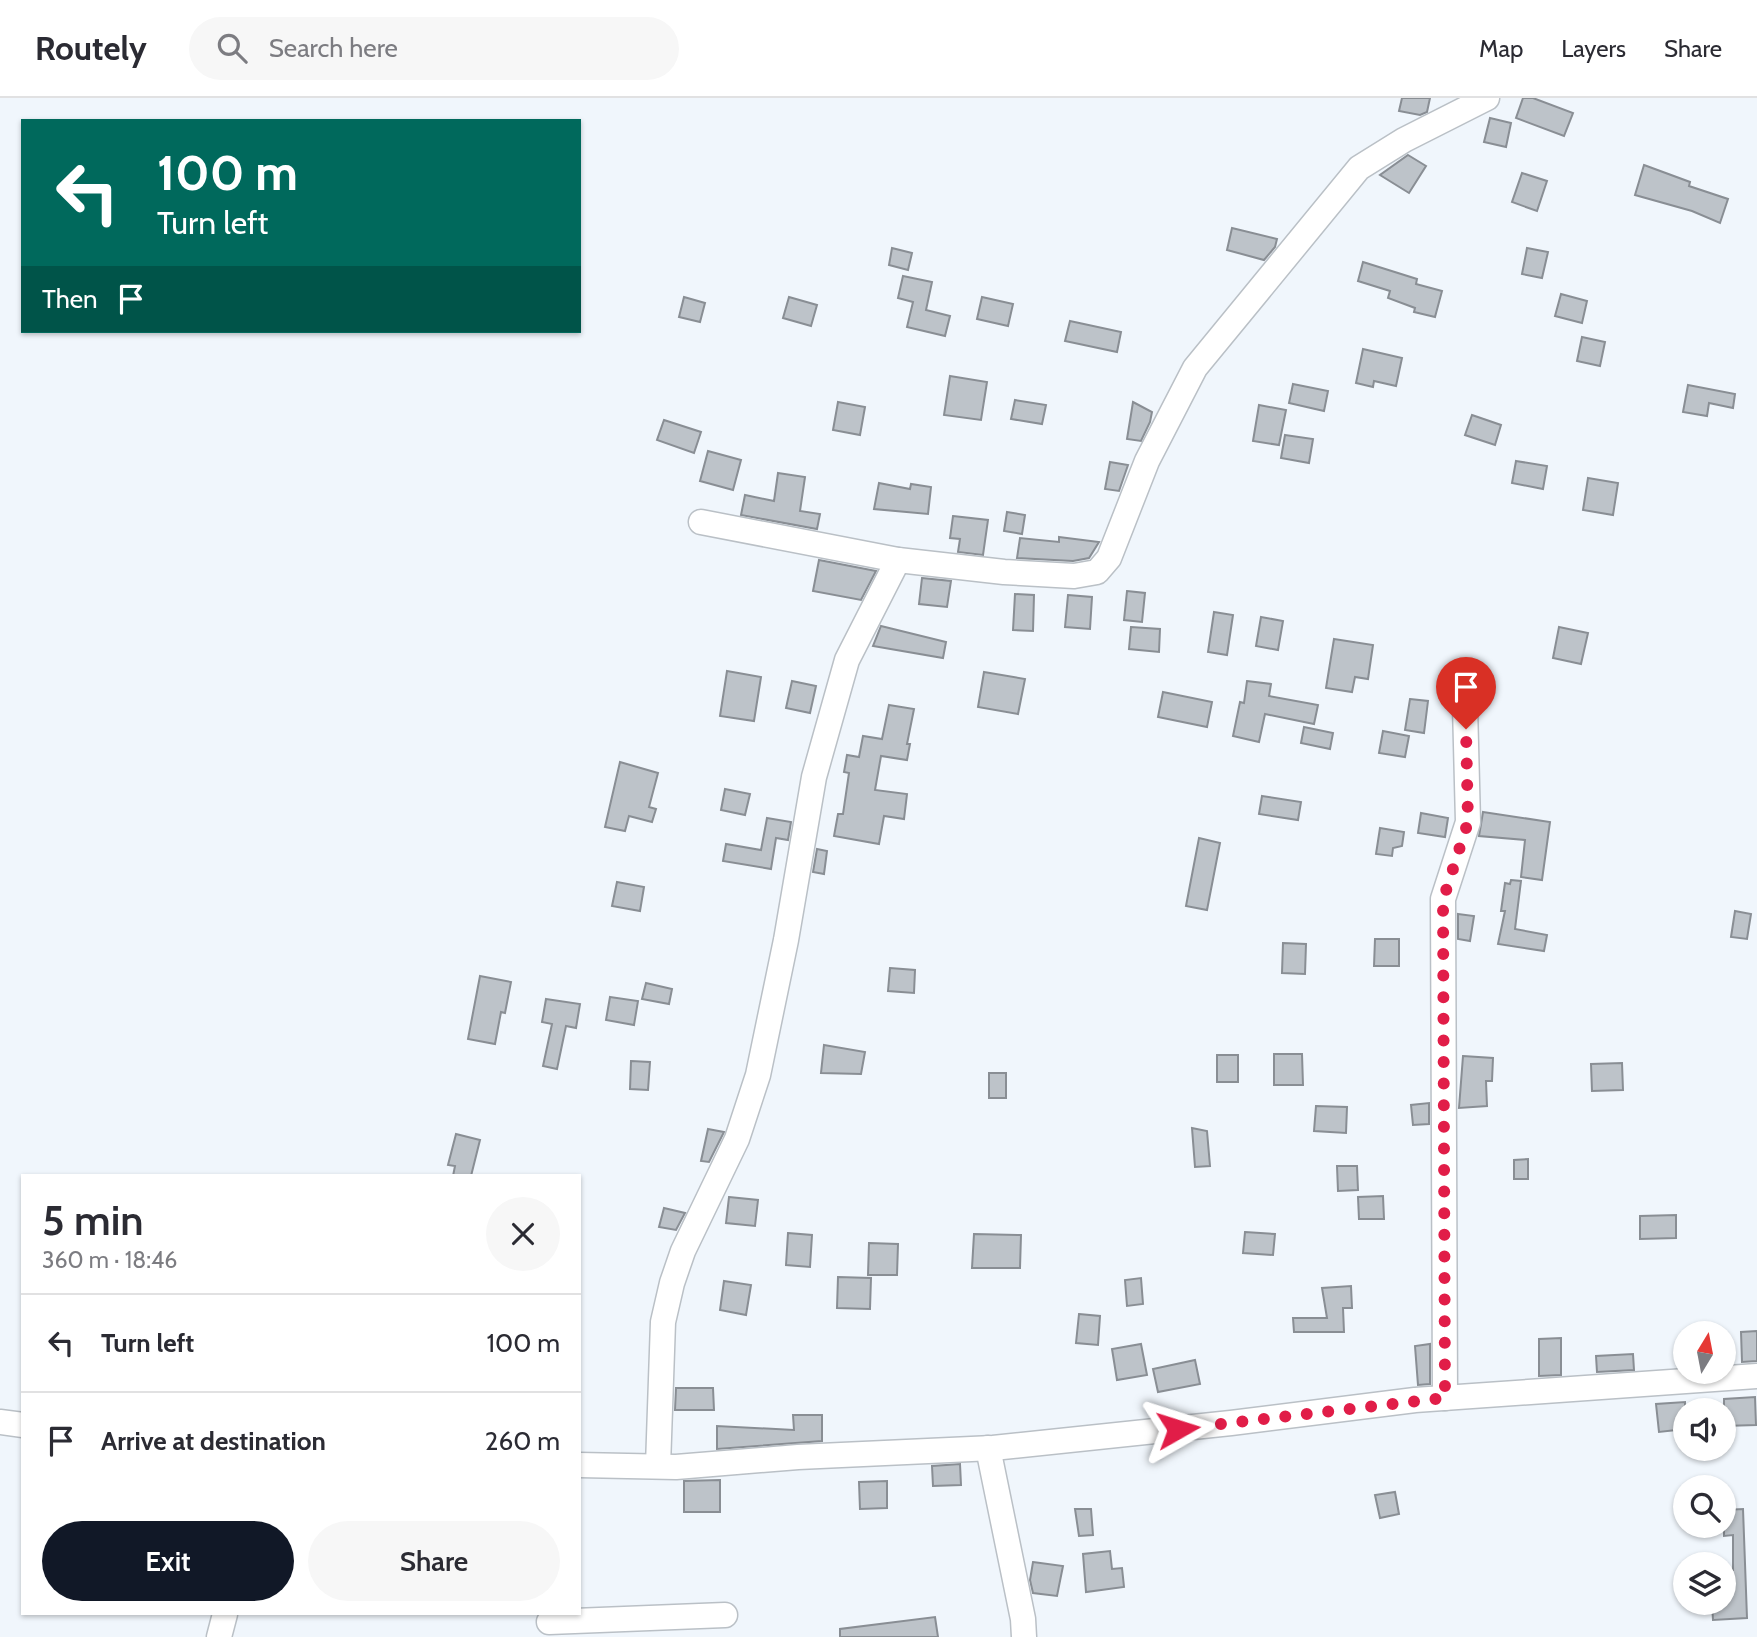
<!DOCTYPE html>
<meta charset="utf-8">
<style>
:root{--surface:#fff;--page:#f7f7f7;--text:#2b2b33;--muted:#7c7c81;--line:#e1e1e2;--accent:#111827}
body{margin:0;font-family:Cabin,sans-serif;background:var(--page);color:var(--text);height:100vh;display:flex;flex-direction:column;font-size:26px;white-space:nowrap}
*{box-sizing:border-box;margin:0}
p{font-size:23px;color:var(--muted)}
.icon{flex:none;width:38px;height:38px;fill:none;stroke:currentColor;stroke-width:2;stroke-linecap:round;stroke-linejoin:round}
.map{position:relative;flex:1;overflow:hidden}
.drawer{position:absolute;left:21px;top:1076px;width:560px;height:441px;display:flex;flex-direction:column;background:var(--surface);border-radius:0px;box-shadow:0 2px 5px #0004}
.drawer>*{flex:none}
.banner{position:absolute;left:21px;top:21px;width:560px;height:214px;border-radius:0px;box-shadow:0 2px 5px #0004;background:#00695c;color:#fff;overflow:hidden}
.needle{width:46px;rotate:10deg}
.tools{position:absolute;left:1673px;top:1223px;display:grid;gap:14px}
.tools a{display:grid;place-items:center;width:63px;height:63px;border-radius:50%;background:var(--surface);box-shadow:0 2px 5px #0004;font-size:35px}
.pin{position:absolute;display:grid;place-items:center;width:60px;height:60px;color:#fff;margin:-72px -30px;border-radius:50% 50% 50% 0;rotate:-45deg;box-shadow:0 0 7px #0007}
.pin .icon{rotate:45deg}
.me{position:absolute;width:77px;margin:-38px;rotate:84deg;stroke-linejoin:round;filter:drop-shadow(0 0 5px #0008)}
.turn{display:flex;align-items:center;gap:24px;height:147px;padding:0 21px;font-size:32px}
.turn .icon{width:91px;height:91px;stroke-width:2.5}
.turn b{display:block;font-size:49px;line-height:60px}
.then{display:flex;align-items:center;height:66px;padding:0 21px;background:#0003;gap:14px;font-size:26px}
.round{display:grid;place-items:center;flex:none;width:74px;height:74px;border-radius:37px;background:var(--page)}
.head{display:flex;align-items:center;justify-content:space-between;height:119px;padding:0 21px}
h1{font-size:42px;font-weight:600;line-height:52px}
.cta{display:flex;gap:14px;margin-top:auto;padding:14px 21px}
.cta a{flex:1;height:80px;border-radius:42px;background:var(--accent);color:#fff;font-size:28px;font-weight:600;line-height:80px;text-align:center}
.cta a+a{background:var(--page);color:var(--text)}
ul{padding:0;list-style:none}
li{display:flex;align-items:center;gap:21px;height:98px;padding:0 21px;border-top:2px solid var(--line)}
li div{flex:1}
li b{display:block;font-size:26px}
li em{font-style:normal}
header{display:flex;align-items:center;gap:42px;box-sizing:border-box;height:98px;padding:0 35px;background:var(--surface);border-bottom:2px solid var(--line)}
header strong{font-size:33px}
nav{display:flex;gap:38px;margin-inline-start:auto;font-size:24px}
.search{width:490px;height:63px;background:var(--page);display:flex;align-items:center;gap:18px;box-sizing:border-box;padding:0 24px;border-radius:38px;color:var(--muted);font-size:26px}
.map>svg:first-child{display:block}
</style>
<header>
<strong>Routely</strong>
<div class="search"><svg class="icon" aria-label="search" viewBox="0 0 24 24"><circle cx="10" cy="10" r="6"/><path d="M15 15l6 6"/></svg>Search here</div>
<nav><a>Map</a><a>Layers</a><a>Share</a></nav>
</header>
<div class="map">
<svg width="1757" height="1539" viewBox="0 0 1757 1539">
<rect width="100%" height="100%" fill="#f0f6fc"/>
<g fill="#bdc3c9" stroke="#898e94" stroke-width="2">
<path d="M 1402,0 L 1430,0 L 1427,14 L 1420,17 L 1399,13 Z"/>
<path d="M 1523,0 L 1533,0 L 1573,15 L 1564,38 L 1516,20 Z"/>
<path d="M 1490,20 L 1511,25 L 1506,49 L 1484,44 Z"/>
<path d="M 1408,57 L 1426,68 L 1409,95 L 1380,77 Z"/>
<path d="M 1644,67 L 1690,84 L 1689,88 L 1728,101 L 1720,125 L 1692,113 L 1635,97 Z"/>
<path d="M 1522,75 L 1547,83 L 1537,113 L 1512,104 Z"/>
<path d="M 1232,130 L 1277,141 L 1275,149 L 1264,162 L 1227,152 Z"/>
<path d="M 892,150 L 912,155 L 908,172 L 889,167 Z"/>
<path d="M 1527,150 L 1548,154 L 1542,180 L 1522,176 Z"/>
<path d="M 1363,164 L 1417,181 L 1416,186 L 1442,193 L 1435,219 L 1414,214 L 1415,210 L 1388,200 L 1390,193 L 1358,183 Z"/>
<path d="M 903,178 L 932,184 L 926,212 L 950,218 L 945,238 L 907,229 L 913,204 L 898,200 Z"/>
<path d="M 1561,196 L 1587,203 L 1582,225 L 1555,218 Z"/>
<path d="M 684,199 L 705,205 L 700,224 L 679,219 Z"/>
<path d="M 789,199 L 817,207 L 811,228 L 783,220 Z"/>
<path d="M 982,199 L 1013,206 L 1008,228 L 977,221 Z"/>
<path d="M 1070,223 L 1121,234 L 1117,254 L 1065,243 Z"/>
<path d="M 1582,239 L 1605,244 L 1600,268 L 1577,263 Z"/>
<path d="M 1363,251 L 1402,260 L 1396,288 L 1374,283 L 1373,289 L 1356,285 Z"/>
<path d="M 950,278 L 987,284 L 981,322 L 944,317 Z"/>
<path d="M 1293,286 L 1328,293 L 1324,313 L 1289,305 Z"/>
<path d="M 1688,287 L 1735,296 L 1733,310 L 1709,305 L 1707,318 L 1683,314 Z"/>
<path d="M 1015,302 L 1046,307 L 1042,326 L 1011,321 Z"/>
<path d="M 838,304 L 865,309 L 860,337 L 833,332 Z"/>
<path d="M 1133,304 L 1152,314 L 1150,324 L 1141,343 L 1127,341 Z"/>
<path d="M 1259,307 L 1286,312 L 1279,347 L 1253,343 Z"/>
<path d="M 1472,317 L 1501,327 L 1495,347 L 1465,337 Z"/>
<path d="M 664,322 L 701,334 L 694,355 L 657,342 Z"/>
<path d="M 1285,337 L 1313,341 L 1309,365 L 1281,360 Z"/>
<path d="M 708,353 L 741,362 L 733,392 L 700,383 Z"/>
<path d="M 1516,363 L 1547,368 L 1543,391 L 1512,385 Z"/>
<path d="M 1110,364 L 1128,367 L 1119,393 L 1105,391 Z"/>
<path d="M 778,375 L 805,379 L 800,413 L 820,416 L 817,431 L 741,417 L 745,397 L 774,403 Z"/>
<path d="M 1588,380 L 1618,385 L 1613,417 L 1583,412 Z"/>
<path d="M 879,385 L 910,391 L 911,386 L 931,389 L 928,416 L 874,411 Z"/>
<path d="M 1007,414 L 1025,417 L 1022,436 L 1004,433 Z"/>
<path d="M 953,418 L 988,422 L 983,457 L 958,454 L 960,441 L 950,440 Z"/>
<path d="M 1059,439 L 1099,444 L 1089,460 L 1073,463 L 1017,460 L 1020,440 L 1059,444 Z"/>
<path d="M 819,462 L 845,467 L 876,473 L 861,502 L 813,493 Z"/>
<path d="M 922,480 L 951,483 L 947,509 L 919,506 Z"/>
<path d="M 1127,493 L 1145,495 L 1142,524 L 1124,522 Z"/>
<path d="M 1015,496 L 1034,497 L 1033,533 L 1013,532 Z"/>
<path d="M 1068,497 L 1092,499 L 1090,531 L 1065,529 Z"/>
<path d="M 1214,514 L 1233,517 L 1227,557 L 1208,554 Z"/>
<path d="M 1261,519 L 1283,523 L 1278,552 L 1256,548 Z"/>
<path d="M 881,528 L 946,544 L 943,560 L 873,548 Z"/>
<path d="M 1131,529 L 1160,531 L 1159,554 L 1129,551 Z"/>
<path d="M 1559,529 L 1588,535 L 1581,566 L 1553,560 Z"/>
<path d="M 1334,541 L 1373,547 L 1368,581 L 1355,579 L 1352,594 L 1326,590 Z"/>
<path d="M 727,573 L 761,579 L 754,623 L 720,618 Z"/>
<path d="M 984,574 L 1025,581 L 1018,616 L 978,609 Z"/>
<path d="M 792,583 L 816,588 L 810,615 L 786,610 Z"/>
<path d="M 1247,583 L 1271,586 L 1269,598 L 1318,607 L 1314,626 L 1265,616 L 1259,644 L 1233,638 L 1240,604 L 1244,605 Z"/>
<path d="M 1163,594 L 1212,604 L 1207,629 L 1158,619 Z"/>
<path d="M 1410,601 L 1428,603 L 1424,635 L 1405,632 Z"/>
<path d="M 889,607 L 914,611 L 907,646 L 910,646 L 907,662 L 881,658 L 875,692 L 907,696 L 904,721 L 884,718 L 879,746 L 834,738 L 838,716 L 843,716 L 849,675 L 844,674 L 847,657 L 859,659 L 863,638 L 882,641 Z"/>
<path d="M 1304,629 L 1333,635 L 1330,651 L 1301,645 Z"/>
<path d="M 1383,633 L 1409,638 L 1405,659 L 1379,655 Z"/>
<path d="M 620,664 L 658,675 L 649,709 L 656,711 L 652,724 L 629,718 L 625,733 L 605,729 Z"/>
<path d="M 725,691 L 750,696 L 745,717 L 721,712 Z"/>
<path d="M 1262,698 L 1301,704 L 1298,722 L 1259,716 Z"/>
<path d="M 1483,714 L 1550,724 L 1542,782 L 1521,779 L 1525,742 L 1479,738 Z"/>
<path d="M 1421,715 L 1448,720 L 1445,739 L 1418,735 Z"/>
<path d="M 767,720 L 791,724 L 788,742 L 776,740 L 771,771 L 723,763 L 726,746 L 761,752 Z"/>
<path d="M 1380,730 L 1404,734 L 1402,748 L 1393,750 L 1392,758 L 1376,756 Z"/>
<path d="M 1199,740 L 1220,745 L 1207,812 L 1186,808 Z"/>
<path d="M 817,751 L 827,753 L 824,776 L 813,774 Z"/>
<path d="M 1511,782 L 1521,783 L 1515,831 L 1547,837 L 1544,853 L 1498,846 L 1505,813 L 1501,813 L 1505,785 L 1510,786 Z"/>
<path d="M 617,784 L 644,789 L 640,813 L 612,808 Z"/>
<path d="M 1735,813 L 1751,816 L 1747,841 L 1731,839 Z"/>
<path d="M 1458,816 L 1474,818 L 1470,843 L 1458,841 Z"/>
<path d="M 1375,841 L 1399,841 L 1399,868 L 1374,868 Z"/>
<path d="M 1283,845 L 1306,846 L 1305,876 L 1282,875 Z"/>
<path d="M 890,870 L 915,872 L 914,895 L 888,893 Z"/>
<path d="M 480,878 L 511,884 L 505,915 L 501,914 L 495,946 L 468,941 Z"/>
<path d="M 646,885 L 672,891 L 669,906 L 642,901 Z"/>
<path d="M 610,899 L 638,903 L 634,927 L 606,922 Z"/>
<path d="M 546,901 L 580,906 L 576,930 L 566,928 L 557,971 L 543,968 L 552,926 L 542,924 Z"/>
<path d="M 824,947 L 865,954 L 861,976 L 821,975 Z"/>
<path d="M 1274,956 L 1302,956 L 1303,987 L 1274,987 Z"/>
<rect x="1217" y="957" width="21" height="27"/>
<path d="M 1463,958 L 1493,960 L 1492,983 L 1486,983 L 1487,1008 L 1459,1010 Z"/>
<path d="M 631,963 L 650,964 L 648,992 L 630,991 Z"/>
<path d="M 1622,965 L 1623,992 L 1592,993 L 1591,966 Z"/>
<rect x="989" y="975" width="17" height="25"/>
<path d="M 1429,1005 L 1429,1026 L 1413,1027 L 1411,1007 Z"/>
<path d="M 1316,1008 L 1347,1009 L 1346,1035 L 1314,1033 Z"/>
<path d="M 1192,1030 L 1207,1033 L 1210,1068 L 1195,1069 Z"/>
<path d="M 708,1031 L 724,1034 L 709,1064 L 701,1063 Z"/>
<path d="M 456,1036 L 480,1042 L 471,1078 L 453,1078 L 455,1068 L 448,1067 Z"/>
<path d="M 1528,1061 L 1528,1081 L 1514,1081 L 1514,1062 Z"/>
<path d="M 1337,1068 L 1357,1068 L 1358,1092 L 1338,1093 Z"/>
<path d="M 1383,1098 L 1384,1121 L 1359,1121 L 1358,1099 Z"/>
<path d="M 729,1099 L 758,1102 L 755,1128 L 726,1125 Z"/>
<path d="M 664,1110 L 685,1115 L 676,1132 L 659,1129 Z"/>
<path d="M 1676,1117 L 1676,1140 L 1640,1141 L 1640,1118 Z"/>
<path d="M 1245,1134 L 1275,1136 L 1273,1157 L 1243,1155 Z"/>
<path d="M 788,1135 L 812,1137 L 810,1169 L 786,1167 Z"/>
<path d="M 974,1136 L 1021,1137 L 1020,1170 L 972,1170 Z"/>
<path d="M 869,1145 L 898,1146 L 897,1177 L 868,1177 Z"/>
<path d="M 838,1179 L 871,1180 L 870,1211 L 837,1210 Z"/>
<path d="M 1141,1180 L 1143,1206 L 1127,1208 L 1125,1182 Z"/>
<path d="M 724,1183 L 751,1187 L 746,1217 L 720,1212 Z"/>
<path d="M 1351,1188 L 1352,1210 L 1343,1210 L 1344,1234 L 1294,1234 L 1293,1220 L 1327,1220 L 1322,1190 Z"/>
<path d="M 1079,1216 L 1100,1218 L 1098,1247 L 1076,1245 Z"/>
<path d="M 1757,1233 L 1757,1263 L 1742,1264 L 1741,1234 Z"/>
<path d="M 1561,1240 L 1561,1277 L 1539,1278 L 1539,1241 Z"/>
<path d="M 1141,1246 L 1147,1277 L 1117,1282 L 1112,1251 Z"/>
<path d="M 1430,1246 L 1430,1286 L 1418,1287 L 1415,1248 Z"/>
<path d="M 1633,1256 L 1634,1272 L 1597,1274 L 1596,1258 Z"/>
<path d="M 1195,1262 L 1200,1286 L 1158,1294 L 1153,1271 Z"/>
<path d="M 676,1290 L 713,1290 L 714,1312 L 675,1312 Z"/>
<path d="M 1755,1299 L 1756,1327 L 1724,1328 L 1724,1301 Z"/>
<path d="M 1685,1304 L 1685,1331 L 1659,1334 L 1656,1306 Z"/>
<path d="M 793,1317 L 822,1317 L 822,1343 L 717,1351 L 717,1328 L 794,1332 Z"/>
<path d="M 960,1366 L 961,1387 L 933,1388 L 932,1368 Z"/>
<path d="M 720,1382 L 720,1414 L 684,1414 L 684,1383 Z"/>
<path d="M 887,1383 L 887,1410 L 860,1411 L 859,1384 Z"/>
<path d="M 1395,1394 L 1399,1416 L 1380,1420 L 1375,1397 Z"/>
<path d="M 1075,1411 L 1091,1411 L 1093,1437 L 1079,1438 Z"/>
<path d="M 1743,1411 L 1747,1520 L 1713,1522 L 1712,1505 L 1724,1505 L 1724,1472 L 1733,1472 L 1733,1437 L 1724,1438 L 1724,1412 Z"/>
<path d="M 1110,1453 L 1112,1471 L 1122,1470 L 1124,1489 L 1086,1494 L 1083,1456 Z"/>
<path d="M 1033,1464 L 1063,1468 L 1057,1498 L 1033,1495 L 1030,1482 Z"/>
<path d="M 935,1519 L 938,1539 L 840,1539 L 840,1531 Z"/>
</g>
<g fill="none" stroke-linecap="round" stroke-linejoin="round">
<g stroke="#bac0c6" stroke-width="27">
<g id="minor">
<path d="M 701,424 L 898,462 L 1004,474 L 1074,478 L 1097,474 L 1109,460 L 1147,363 L 1195,270 L 1359,70 L 1404,42 L 1487,0"/>
<path d="M 1445,1300 L 1443,801 L 1468,724 L 1465,608"/>
<path d="M 0,1324 L 23,1327"/>
<path d="M 988,1350 L 1023,1521 L 1024,1539"/>
<path d="M 579,1367 L 676,1369 L 798,1359 L 993,1350 L 1231,1325 L 1415,1302 L 1757,1278"/>
<path d="M 658,1368 L 663,1224 L 672,1185 L 683,1153 L 737,1041 L 758,977 L 786,842 L 814,679 L 847,562 L 898,462"/>
<path d="M 549,1524 L 725,1517"/>
<path d="M 219,1539 L 225,1516"/>
</g>
</g>
<use href="#minor" stroke="#fff" stroke-width="24"/>
</g>
<g fill="none" stroke-linecap="round" stroke-linejoin="round">
<path stroke="#e11d48" stroke-width="12" stroke-dasharray="0 21.6" d="M 1178,1331 L 1445,1300 L 1443,802 L 1468,724 L 1466,631"/>
</g>
</svg>
<div class="tools">
<a><svg class="needle" viewBox="-14 -14 28 28"><path d="M0-13l5 13h-10z" fill="#e53935"/><path d="M0 13l5-13h-10z" fill="#7c7c81"/></svg></a>
<a><svg class="icon" aria-label="sound" viewBox="0 0 24 24"><path d="M4 9h4l5-4v14l-5-4H4zM17 9q2 3 0 6"/></svg></a>
<a><svg class="icon" aria-label="search" viewBox="0 0 24 24"><circle cx="10" cy="10" r="6"/><path d="M15 15l6 6"/></svg></a>
<a><svg class="icon" aria-label="layers" viewBox="0 0 24 24"><path d="M12 4l9 5-9 5-9-5zM3 14l9 5 9-5"/></svg></a>
</div>
<div class="pin" style="left:1466px;top:631px;background:#d93025"><svg class="icon" aria-label="arrive" viewBox="0 0 24 24"><path d="M6 21V4h12l-3 4 3 4H6"/></svg></div>
<svg class="me" style="left:1178px;top:1331px" viewBox="-20 -20 40 40"><path d="M0-17L14 15 0 8-14 15z" fill="#e11d48" stroke="#fff" stroke-width="4"/></svg>
<div class="banner">
<div class="turn"><svg class="icon" aria-label="left" viewBox="0 0 24 24"><path d="M17 20v-9H6M10 6l-5 5 5 5"/></svg><div><b>100 m</b>Turn left</div></div>
<div class="then">Then<svg class="icon" aria-label="arrive" viewBox="0 0 24 24"><path d="M6 21V4h12l-3 4 3 4H6"/></svg></div>
</div>
<section class="drawer">
<div class="head"><div><h1>5 min</h1><p>360 m · 18:46</p></div><a class="round"><svg class="icon" aria-label="close" viewBox="0 0 24 24"><path d="M6 6l12 12M18 6L6 18"/></svg></a></div>
<ul>
<li><svg class="icon" aria-label="left" viewBox="0 0 24 24"><path d="M17 20v-9H6M10 6l-5 5 5 5"/></svg><div><b>Turn left</b></div><em>100 m</em></li>
<li><svg class="icon" aria-label="arrive" viewBox="0 0 24 24"><path d="M6 21V4h12l-3 4 3 4H6"/></svg><div><b>Arrive at destination</b></div><em>260 m</em></li>
</ul>
<div class="cta"><a>Exit</a><a>Share</a></div>
</section>
</div>
